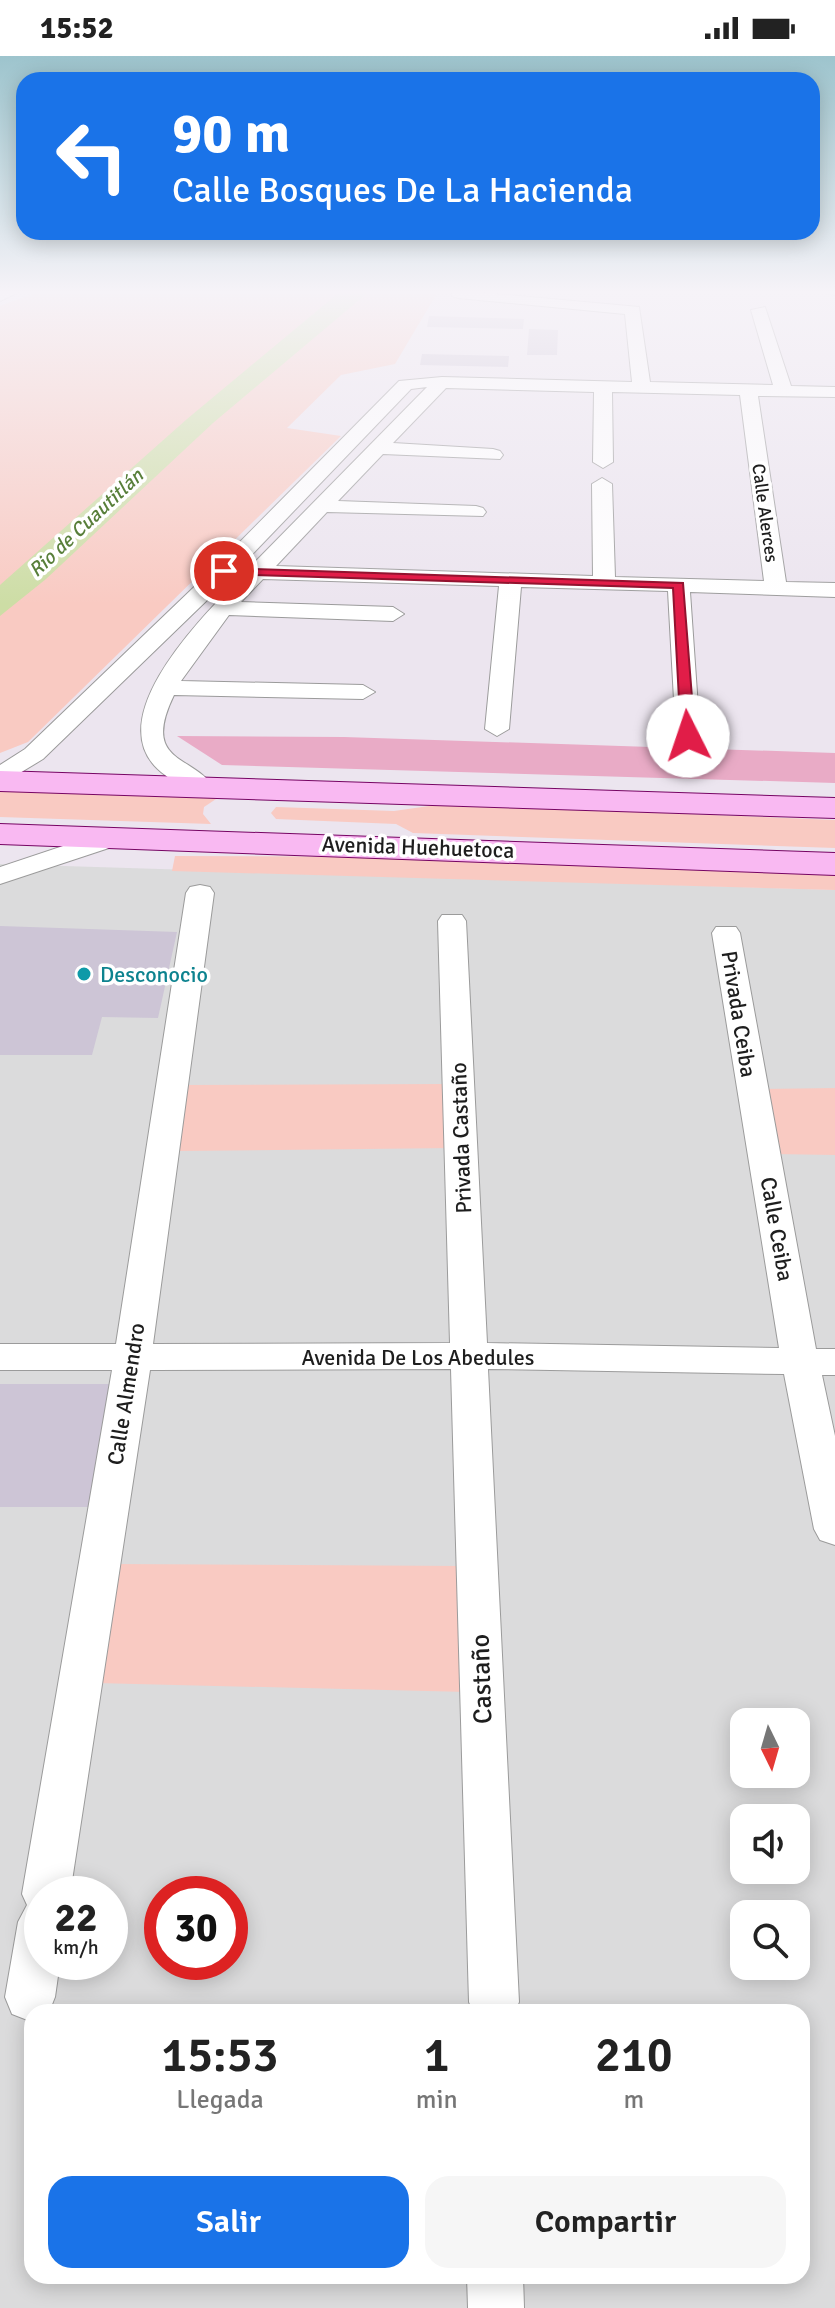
<!DOCTYPE html>
<html lang="es">
<meta charset="utf-8">
<style>
:root{--surface:#fff;--page:#f6f6f6;--text:#222;--muted:#767676;--accent:#1a73e8}
body{margin:0;font-family:Signika,sans-serif;background:var(--page);color:var(--text);height:100vh;display:flex;flex-direction:column;font-size:30px;white-space:nowrap}
*{box-sizing:border-box;margin:0}
p{font-size:26px;color:var(--muted)}
.icon{flex:none;width:44px;height:44px;fill:none;stroke:currentColor;stroke-width:2;stroke-linecap:round;stroke-linejoin:round}
.map{position:relative;flex:1;overflow:hidden}
.side{position:absolute;left:24px;top:1948px;width:786px;height:280px;display:flex;flex-direction:column;background:var(--surface);border-radius:24px;box-shadow:0 4px 20px #0003}
.side>*{flex:none}
.guide{position:absolute;left:16px;top:16px;width:804px;height:168px;border-radius:24px;box-shadow:0 4px 20px #0003;background:#1a73e8;color:#fff;overflow:hidden}
.needle{width:52px;rotate:175deg}
.controls{position:absolute;left:730px;top:1652px;display:grid;gap:16px}
.controls a{display:grid;place-items:center;width:80px;height:80px;border-radius:16px;background:var(--surface);box-shadow:0 4px 20px #0003;font-size:40px}
.speed{position:absolute;left:24px;top:1820px;display:flex;gap:16px;font-size:40px;font-weight:700;text-align:center}
.speed>*{display:grid;place-content:center;width:104px;height:104px;border-radius:50%;background:var(--surface);box-shadow:0 4px 20px #0003;line-height:1}
.speed small{font-size:20px;font-weight:400}
.speed .limit{border:12px solid #d22;background:#fff;color:#111}
.pin{position:absolute;display:grid;place-items:center;width:68px;height:68px;color:#fff;margin:-34px;border:4px solid #fff;border-radius:50%;box-shadow:0 2px 8px #0007}
.me{position:absolute;width:88px;margin:-44px;rotate:356deg;stroke-linejoin:round;filter:drop-shadow(0 0 6px #0008)}
.turn{display:flex;align-items:center;gap:28px;height:168px;padding:0 24px;font-size:36px}
.turn .icon{width:104px;height:104px;stroke-width:2.5}
.turn b{display:block;font-size:56px;line-height:68px}
.eta{display:flex;justify-content:space-evenly;align-items:center;height:136px;text-align:center}
.eta b{font-size:48px;font-weight:600;line-height:56px}
.button{display:flex;gap:16px;margin-top:auto;padding:16px 24px}
.button a{flex:1;height:92px;border-radius:24px;background:var(--accent);color:#fff;font-size:32px;font-weight:600;line-height:92px;text-align:center}
.button a+a{background:var(--page);color:var(--text)}
.status{display:flex;justify-content:space-between;align-items:center;height:56px;padding:0 40px;background:var(--surface);direction:ltr}
.status svg{height:22px;fill:currentColor}
.map>svg:first-child{display:block}
</style>
<div class="status"><b>15:52</b><svg viewBox="0 0 49 12"><path d="M0 12V9h3v3zM5 12V6h3v6zM10 12V3h3v9zM15 12V0h3v12zM26 1h20v11H26zM47 4h2v5h-2z"/></svg></div>
<div class="map">
<svg width="835" height="2252" viewBox="0 0 835 2252">
<rect width="100%" height="100%" fill="#ece5ef"/>
<path fill="#dbdbdc" fill-rule="evenodd" d="M 0,808 L 835,834 L 835,2252 L 0,2252 ZM 744,1666 L 796,1666 L 796,1718 L 744,1718 ZM 744,1762 L 796,1762 L 796,1814 L 744,1814 ZM 42,1838 L 110,1838 L 110,1906 L 42,1906 ZM 162,1838 L 230,1838 L 230,1906 L 162,1906 ZM 744,1858 L 796,1858 L 796,1910 L 744,1910 ZM 32,1956 L 802,1956 L 802,2220 L 32,2220 Z"/>
<path fill="#e9abc6" d="M 177,680 L 344,681 L 835,697 L 835,727 L 222,709 Z"/>
<g fill="#f9cac2">
<path d="M 44,234 L 439,234 L 395,308 L 341,319 L 287,372 L 341,380 L 28,686 L 0,697 L 0,250 Z"/>
<path d="M 0,733 L 219,741 L 204,751 L 203,758 L 211,768 L 0,761 Z"/>
<path d="M 443,748 L 835,764 L 835,792 L 413,777 L 396,768 L 276,763 L 271,757 L 276,751 L 394,755 Z"/>
<path d="M 175,800 L 403,801 L 835,817 L 835,834 L 172,815 Z"/>
<path d="M 446,1028 L 453,1092 L 177,1095 L 182,1029 Z"/>
<path d="M 835,1032 L 835,1099 L 771,1098 L 760,1033 Z"/>
<path d="M 113,1508 L 464,1510 L 468,1636 L 95,1627 Z"/>
</g>
<path fill="#cddda5" d="M 342,234 L 371,234 L 213,367 L 46,523 L 0,560 L 0,529 L 187,363 Z"/>
<g fill="#cdc5d6">
<path d="M 429,260 L 524,263 L 523,273 L 427,271 Z"/>
<path d="M 529,273 L 558,274 L 557,299 L 527,299 Z"/>
<path d="M 422,298 L 509,300 L 508,311 L 420,309 Z"/>
<path d="M 0,870 L 177,876 L 158,962 L 102,961 L 92,999 L 0,999 Z"/>
<path d="M 0,1328 L 109,1328 L 91,1451 L 0,1451 Z"/>
</g>
<g fill="none" stroke-linecap="round" stroke-linejoin="round">
<g stroke="#9b9b9b" stroke-width="2">
<g id="minor">
<path d="M 0,234 L 23,234 L 0,245 Z"/>
<path d="M 452,234 L 639,251 L 650,326 L 773,329 L 751,254 L 765,251 L 791,330 L 835,331 L 835,341 L 758,340 L 786,526 L 835,527 L 835,541 L 690,536 L 700,680 L 688,687 L 676,680 L 668,535 L 521,531 L 509,673 L 497,680 L 485,673 L 499,530 L 263,523 L 241,546 L 393,551 L 404,558 L 393,565 L 229,559 L 181,625 L 363,629 L 375,636 L 363,643 L 174,639 C 141,707 191,698 215,732 L 202,740 C 188,736 176,728 165,719 C 94,668 201,562 240,522 L 230,522 L 43,703 L 0,729 L 0,709 L 25,693 L 216,510 L 399,325 L 442,321 L 632,326 L 625,258 L 458,242 L 452,240 ZM 427,331 L 252,509 L 242,509 L 411,333 ZM 446,332 L 594,336 L 593,406 L 603,412 L 613,406 L 612,336 L 740,339 L 764,525 L 615,521 L 612,428 L 602,422 L 592,428 L 593,520 L 276,510 L 327,456 L 483,460 L 486,456 L 483,452 L 476,450 L 338,445 L 383,398 L 500,403 L 503,399 L 500,395 L 493,393 L 393,387 Z"/>
<path d="M 824,234 L 835,234 L 835,239 L 826,237 Z"/>
<path d="M 114,773 L 124,775 L 128,781 L 124,787 L 0,828 L 0,811 Z"/>
<path d="M 200,829 L 210,831 L 214,837 L 153,1288 L 450,1287 L 438,865 L 442,859 L 462,859 L 466,865 L 487,1287 L 779,1292 L 712,877 L 716,871 L 736,871 L 740,877 L 816,1293 L 835,1293 L 835,1319 L 822,1319 L 835,1380 L 835,1489 L 820,1484 L 814,1473 L 784,1318 L 488,1313 L 519,1946 L 515,1956 L 473,1956 L 469,1946 L 451,1313 L 150,1314 L 70,1838 L 42,1838 L 42,1906 L 60,1906 L 55,1941 L 49,1956 L 32,1956 L 30,1965 L 12,1958 L 5,1941 L 18,1866 L 27,1849 L 22,1838 L 112,1314 L 0,1314 L 0,1288 L 116,1288 L 186,837 L 190,831 Z"/>
<path d="M 467,2220 L 523,2220 L 524,2252 L 468,2252 Z"/>
</g>
</g>
<g stroke="#760563" stroke-width="2">
<g id="secondary">
<path d="M 0,715 L 835,742 L 835,762 L 0,735 Z"/>
<path d="M 0,768 L 835,797 L 835,819 L 0,788 Z"/>
</g>
</g>
<use href="#minor" fill="#fff" fill-rule="evenodd"/>
<use href="#secondary" fill="#f9b9f2" fill-rule="evenodd"/>
</g>
<linearGradient id="sky" x2="0" y2="1"><stop stop-color="#9dc4cd"/><stop offset="0.43" stop-color="#f6f3f8"/><stop offset="1" stop-color="#f6f3f8" stop-opacity="0"/></linearGradient>
<rect width="835" height="549" fill="url(#sky)"/>
<path fill="#e11d48" stroke="#92132f" stroke-width="2" d="M 220,512 L 683,527 L 695,680 L 688,684 L 681,680 L 673,532 L 224,518 Z"/>
<circle fill="#0f9aa8" stroke="#fff" stroke-width="3" cx="84" cy="918" r="8"/>
<g text-anchor="middle" dominant-baseline="central" stroke-width="7" stroke-linejoin="round" paint-order="stroke">
<g font-size="18" fill="#1e1e1e" stroke="#fff">
<text transform="translate(765 457) rotate(82)">Calle Alerces</text>
</g>
<g font-size="20" font-style="italic" fill="#587f3a" stroke="#fff">
<text transform="translate(86 467) rotate(-43)">Rio de Cuautitlán</text>
</g>
<g font-size="22" fill="#1e1e1e" stroke="#fff">
<text transform="translate(418 791) rotate(2)">Avenida Huehuetoca</text>
<text transform="translate(739 958) rotate(81)">Privada Ceiba</text>
<text transform="translate(461 1082) rotate(-92)">Privada Castaño</text>
<text transform="translate(777 1173) rotate(80)">Calle Ceiba</text>
<text x="418" y="1301">Avenida De Los Abedules</text>
<text transform="translate(126 1338) rotate(-81)">Calle Almendro</text>
</g>
<g font-size="22" fill="#0d838f" stroke="#fff" text-anchor="start">
<text x="100" y="918">Desconocio</text>
</g>
<g font-size="26" fill="#1e1e1e" stroke="#fff">
<text transform="translate(482 1623) rotate(-92)">Castaño</text>
</g>
</g>
</svg>
<div class="controls">
<a><svg class="needle" viewBox="-14 -14 28 28"><path d="M0-13l5 13h-10z" fill="#e53935"/><path d="M0 13l5-13h-10z" fill="#767676"/></svg></a>
<a><svg class="icon" aria-label="sound" viewBox="0 0 24 24"><path d="M4 9h4l5-4v14l-5-4H4zM17 9q2 3 0 6"/></svg></a>
<a><svg class="icon" aria-label="search" viewBox="0 0 24 24"><circle cx="10" cy="10" r="6"/><path d="M15 15l6 6"/></svg></a>
</div>
<div class="speed"><div>22<small>km/h</small></div><div class="limit">30</div></div>
<div class="pin" style="left:224px;top:515px;background:#d93025"><svg class="icon" aria-label="arrive" viewBox="0 0 24 24"><path d="M6 21V4h12l-3 4 3 4H6"/></svg></div>
<svg class="me" style="left:688px;top:680px" viewBox="-20 -20 40 40"><circle r="19" fill="#fff"/><path d="M0-13L10 11 0 6-10 11z" fill="#e11d48"/></svg>
<div class="guide">
<div class="turn"><svg class="icon" aria-label="left" viewBox="0 0 24 24"><path d="M17 20v-9H6M10 6l-5 5 5 5"/></svg><div><b>90 m</b>Calle Bosques De La Hacienda</div></div>
</div>
<section class="side">
<div class="eta">
<div><b>15:53</b><p>Llegada</p></div>
<div><b>1</b><p>min</p></div>
<div><b>210</b><p>m</p></div>
</div>
<div class="button"><a>Salir</a><a>Compartir</a></div>
</section>
</div>
